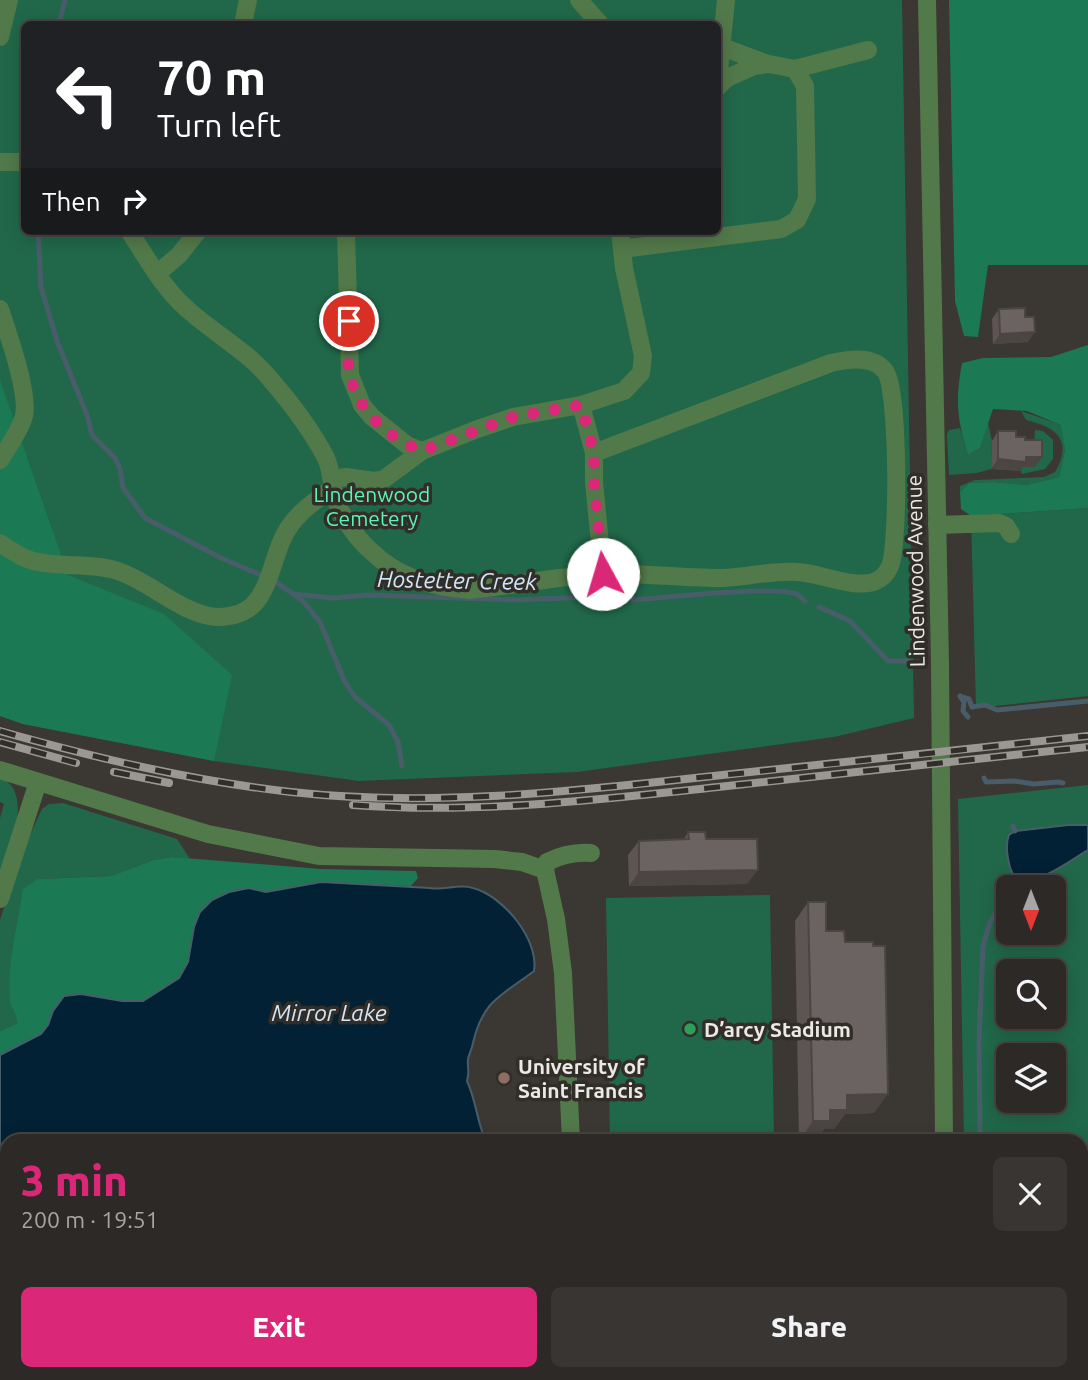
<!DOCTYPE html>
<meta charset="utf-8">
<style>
:root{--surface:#2c2926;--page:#383532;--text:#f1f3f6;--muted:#a6a6a7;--line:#484543;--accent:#db2777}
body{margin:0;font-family:Ubuntu,sans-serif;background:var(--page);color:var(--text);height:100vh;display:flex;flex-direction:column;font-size:26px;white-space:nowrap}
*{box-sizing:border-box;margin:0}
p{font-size:23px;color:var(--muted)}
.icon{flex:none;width:38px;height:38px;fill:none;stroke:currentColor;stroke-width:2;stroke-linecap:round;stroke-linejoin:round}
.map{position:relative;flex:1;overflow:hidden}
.panel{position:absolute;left:0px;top:1134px;width:1088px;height:247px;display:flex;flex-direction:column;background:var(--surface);border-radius:21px 21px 0 0;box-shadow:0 4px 18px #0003,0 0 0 2px var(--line)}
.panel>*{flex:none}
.top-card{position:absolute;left:21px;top:21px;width:700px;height:214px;border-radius:10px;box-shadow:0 4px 18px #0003,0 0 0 2px var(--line);background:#202124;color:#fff;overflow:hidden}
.needle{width:46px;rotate:180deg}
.tools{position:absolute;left:996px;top:875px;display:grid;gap:14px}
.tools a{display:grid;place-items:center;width:70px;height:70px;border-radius:10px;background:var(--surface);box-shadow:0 4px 18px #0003,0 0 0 2px var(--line);font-size:35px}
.pin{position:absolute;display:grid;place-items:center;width:60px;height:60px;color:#fff;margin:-30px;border:4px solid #fff;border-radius:50%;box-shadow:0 2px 7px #0007}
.me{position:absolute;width:77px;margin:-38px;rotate:354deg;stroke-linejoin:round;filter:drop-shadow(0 0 5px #0008)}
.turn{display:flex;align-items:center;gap:24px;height:147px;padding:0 21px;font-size:32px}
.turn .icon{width:91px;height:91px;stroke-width:2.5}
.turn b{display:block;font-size:49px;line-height:60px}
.then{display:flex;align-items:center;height:66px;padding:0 21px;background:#0003;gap:14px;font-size:26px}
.round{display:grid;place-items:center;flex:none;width:74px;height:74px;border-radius:10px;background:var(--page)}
.summary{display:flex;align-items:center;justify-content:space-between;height:119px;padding:0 21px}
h1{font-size:42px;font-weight:800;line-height:52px;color:var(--accent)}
.primary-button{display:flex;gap:14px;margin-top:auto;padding:14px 21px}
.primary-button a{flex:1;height:80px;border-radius:10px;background:var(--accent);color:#fff;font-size:28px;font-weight:800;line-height:80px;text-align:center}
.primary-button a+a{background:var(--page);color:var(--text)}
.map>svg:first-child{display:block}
</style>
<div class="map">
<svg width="1088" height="1380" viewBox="0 0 1088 1380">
<rect width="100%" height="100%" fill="#3b3732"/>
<g fill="#21684a" fill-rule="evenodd">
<path d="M 0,0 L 902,0 L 914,718 L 834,737 L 577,772 L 359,781 L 214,761 L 23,724 L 0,716 ZM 24,24 L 718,24 L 718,231 L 24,231 Z"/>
<path d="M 1021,411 L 1062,425 L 1065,450 L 1059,477 L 1027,485 L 993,482 L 969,483 L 960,492 L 960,486 L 975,480 L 1044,477 L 1055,472 C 1074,439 1055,427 1026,420 Z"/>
<path d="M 988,423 L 992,441 L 991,469 L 977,473 L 949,475 L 947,434 L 949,430 L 960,428 L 968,455 L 980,448 Z"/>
<path d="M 1035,430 L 1043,431 L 1053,440 L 1053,459 L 1045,469 L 1022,474 L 1020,467 L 1034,449 Z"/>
<path d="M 1088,508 L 1088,696 L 976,708 L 971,516 Z"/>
<path d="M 0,777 C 36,793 8,855 0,883 L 0,818 L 4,804 L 0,802 Z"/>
<path d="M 1088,785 L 1088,825 L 1007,842 L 1012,875 C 1033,892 1070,860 1088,850 L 1088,1210 L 1082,1210 L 1082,1141 L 964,1141 L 958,799 ZM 1008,887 L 1054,887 L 1054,933 L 1008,933 ZM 1008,971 L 1054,971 L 1054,1017 L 1008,1017 ZM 1008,1055 L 1054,1055 L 1054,1101 L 1008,1101 Z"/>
<path d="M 63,803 L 177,839 L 190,859 L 172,857 L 153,860 L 111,876 L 38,879 L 17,1025 L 0,1031 L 0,920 L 20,856 L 42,809 L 49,804 Z"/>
<path d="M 770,895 L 774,1141 L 610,1141 L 606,898 Z"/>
</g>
<g fill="#1b7954">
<path d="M 949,0 L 1088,0 L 1088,265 L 988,265 L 978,337 L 964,336 L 955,301 Z"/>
<path d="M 1088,345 L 1088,508 L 971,516 L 961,509 L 960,492 L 969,483 L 993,482 L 1027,485 L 1059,477 L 1065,450 L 1061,425 L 1027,411 L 993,409 L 980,448 L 968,455 C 957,418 955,402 962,363 L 983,358 L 1051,357 Z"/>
<path d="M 0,380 L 68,575 L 164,614 L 232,675 L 214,761 L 23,724 L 0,716 Z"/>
<path d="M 172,857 L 321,869 L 416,871 L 418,878 L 411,886 L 321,882 L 265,892 L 249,888 L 229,892 L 212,900 L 194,927 L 188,962 L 179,978 L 164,989 L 143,1001 L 122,1002 L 81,994 L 53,1011 L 48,1025 L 41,1034 L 0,1055 L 0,1031 L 17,1024 C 18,1012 10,1009 10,999 C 7,963 18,924 23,889 L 38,879 L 111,876 L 153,860 Z"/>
</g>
<g fill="#022134" stroke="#485d69" stroke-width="2">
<path d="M 1068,825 L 1088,825 L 1088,850 C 1072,859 1019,901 1010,867 C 1007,856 1005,845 1009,835 L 1015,831 Z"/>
<path d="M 321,882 L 430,888 C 444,891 459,883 473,888 C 503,896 539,939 534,971 C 501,996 483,1000 473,1043 C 472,1049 469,1054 468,1059 C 467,1068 470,1071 467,1081 C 475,1098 477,1119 484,1137 L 493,1141 L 7,1141 L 7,1306 L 0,1312 L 0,1055 L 41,1034 L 48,1025 L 53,1011 L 64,996 L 81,994 L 122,1001 L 143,1001 L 179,978 L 188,962 L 194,927 L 200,912 L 212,900 L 229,892 L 249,888 L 266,892 Z"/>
</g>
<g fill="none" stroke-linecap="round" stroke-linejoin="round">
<g stroke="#485d69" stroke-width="5">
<path d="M 59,24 L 65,0"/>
<path d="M 38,231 L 41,287 L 57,341 L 87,415 L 92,435 L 115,458 L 120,469 L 123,488 L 145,518 L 221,558 L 261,575"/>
<path d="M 273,580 L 303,601 L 320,622 L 344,680 L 354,696 L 389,725 L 398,742 L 402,766"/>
<path d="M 293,594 L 332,598 L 368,595 L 514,600 L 590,597 L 621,601"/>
<path d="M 633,600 C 661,598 777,585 796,594 C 798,595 804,600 805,601"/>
<path d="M 819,607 L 850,621 L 888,661 L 909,661"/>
<path d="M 960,696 L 964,702 L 963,711 L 968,717"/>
<path d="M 962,697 L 969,699 L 972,707 L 985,705 L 997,710 L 1088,701"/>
<path d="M 984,778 L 986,782 L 1014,781 L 1034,784 L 1058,782 L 1063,783"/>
<path d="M 1013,826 L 1015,831"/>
<path d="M 1011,887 L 1017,879"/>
<path d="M 980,1141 L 979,1041 L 983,946 L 990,922 L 1008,893"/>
<path d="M 982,1374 L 982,1380"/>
</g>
<g stroke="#527949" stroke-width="18">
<path d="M 579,0 L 600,24"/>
<path d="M 927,0 L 940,664 L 944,1141"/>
<path d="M 243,24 L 248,0"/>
<path d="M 0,37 L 9,0"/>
<path d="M 722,47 L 765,63"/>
<path d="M 718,81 L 726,0"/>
<path d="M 718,87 L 727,78 L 754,66 L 769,64 L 795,69 L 868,50"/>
<path d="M 0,162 L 24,162"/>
<path d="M 129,231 C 146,256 162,287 186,308 C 213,333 248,351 271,380 C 290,402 313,433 326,458 C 332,471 331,486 336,500 C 343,519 357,539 372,552 C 399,578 433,587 469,590 C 515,586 561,575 606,574 C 646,573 684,578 723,578 C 748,577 773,570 798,572 C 820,573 855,590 876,581 C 883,578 887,573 890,566 C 899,545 899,388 885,371 C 873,355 848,359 831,363 L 594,453"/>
<path d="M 346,231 L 350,375 L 362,405 L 372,417 L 407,445 L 422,451"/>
<path d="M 622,249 L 781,229 L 797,220 L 807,199 L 805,86 L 795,69"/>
<path d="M 158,273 L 179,255 L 198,231"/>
<path d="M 0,309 C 8,334 29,392 24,416 C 20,431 8,447 0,460"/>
<path d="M 332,479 L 346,477 L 374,481 L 384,479 L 422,451 L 475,430 L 513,417 L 581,405"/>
<path d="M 937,525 L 999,523 L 1006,526 L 1011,534"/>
<path d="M 0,543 C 10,550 21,557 33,561 C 60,568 91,562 118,571 C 150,582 176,609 209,616 C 224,619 243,615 254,604 C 269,588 273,560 282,540 C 292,516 313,502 333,488"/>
<path d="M 603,574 L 594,482 L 594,453 L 581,405 L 624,391 L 641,373 L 643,356 L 624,268 L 620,231"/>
<path d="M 0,770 L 208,834 L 319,856 L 495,859 L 522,862 L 545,870 L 556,919 L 563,973 L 571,1141"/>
<path d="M 545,870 L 547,862 C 561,855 576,852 591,853"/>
<path d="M 0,899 L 38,782"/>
<path d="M 1082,1230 L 1088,1230"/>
<path d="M 1082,1277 L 1088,1277"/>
<path d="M 1082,1327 L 1088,1327"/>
<path d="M 240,1374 L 240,1380"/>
<path d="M 848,1374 L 848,1380"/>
<path d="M 896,1374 L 897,1380"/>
<path d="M 950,1374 L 950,1380"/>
<path d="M 1006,1379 L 1088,1378"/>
<path d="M 6,1380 L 7,1374"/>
<path d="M 589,1380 L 594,1377 L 729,1379"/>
</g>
<g stroke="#9b9894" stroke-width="8">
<g id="rail">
<path d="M 0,731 C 96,758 192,781 291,792 C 428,807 568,792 704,777 C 832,764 960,750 1088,736"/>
<path d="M 0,742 L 76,763"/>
<path d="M 114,772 L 169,783"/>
<path d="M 353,805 C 475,814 597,800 718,787 C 841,774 965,760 1088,747"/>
</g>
</g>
<use href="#rail" stroke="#312d28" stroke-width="5" stroke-dasharray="16" stroke-linecap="butt"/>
</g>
<g fill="#5c5553">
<path d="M 999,309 L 1025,317 L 1028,342 L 993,344 L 992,319 Z"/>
<path d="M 998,431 L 1025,440 L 1035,467 L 1023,467 L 1020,471 L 991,469 L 992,441 Z"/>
<path d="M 688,832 L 706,839 L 747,884 L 629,886 L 628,855 L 639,841 L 684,839 Z"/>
<path d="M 808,902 L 826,931 L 845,942 L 874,1113 L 845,1114 L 834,1129 L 824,1129 L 816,1141 L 799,1141 L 795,921 Z"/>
<path d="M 178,1374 L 207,1374 L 207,1380 L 174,1380 Z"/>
<path d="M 413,1374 L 493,1374 L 488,1380 L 413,1380 Z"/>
<path d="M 529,1374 L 579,1374 L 586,1380 L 525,1380 Z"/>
<rect x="783" y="1374" width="42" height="6"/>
</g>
<g fill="#4b4544">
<path d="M 1035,332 L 1028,342 L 993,344 L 1000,334 Z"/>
<path d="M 1026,457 L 1042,457 L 1035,467 L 1023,467 L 1020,471 L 991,469 L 998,459 Z"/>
<path d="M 758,870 L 747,884 L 629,886 L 639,872 Z"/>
<path d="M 888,1094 L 874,1113 L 845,1114 L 834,1129 L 824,1129 L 816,1141 L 799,1141 L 813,1121 L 830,1110 L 847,1095 Z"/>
<path d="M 470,1374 L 493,1374 L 488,1380 L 465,1380 Z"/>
</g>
<g fill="#6b6361" stroke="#4b4544" stroke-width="2">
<path d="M 1025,308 L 1025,317 L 1034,317 L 1035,332 L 1000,334 L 999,309 Z"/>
<path d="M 998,431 L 1016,431 L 1016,437 L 1025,437 L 1025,440 L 1042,440 L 1042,457 L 1026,457 L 1026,462 L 998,459 Z"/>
<path d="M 688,832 L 705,832 L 706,839 L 757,839 L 758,870 L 639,872 L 639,841 L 689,839 Z"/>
<path d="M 808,902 L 826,902 L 826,931 L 844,931 L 845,942 L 873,942 L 873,946 L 885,946 L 888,1094 L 847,1095 L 847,1110 L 830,1110 L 830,1121 L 813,1121 Z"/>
<rect x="183" y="1374" width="24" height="6"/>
<rect x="433" y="1374" width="41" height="6"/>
<path d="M 542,1374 L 579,1374 L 586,1380 L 550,1380 Z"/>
<rect x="793" y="1374" width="32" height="6"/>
</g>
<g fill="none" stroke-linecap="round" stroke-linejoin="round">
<path stroke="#db2777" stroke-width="12" stroke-dasharray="0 21.6" d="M 349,321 C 349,338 346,358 350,375 C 357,411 390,439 422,451 L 513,417 L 581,405 L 594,453 L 594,482 L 603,574"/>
</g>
<circle fill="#2e9e5b" stroke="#312d28" stroke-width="2.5" cx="690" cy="1029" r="7"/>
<circle fill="#8d6e63" stroke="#312d28" stroke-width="2.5" cx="504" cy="1078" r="7"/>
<g text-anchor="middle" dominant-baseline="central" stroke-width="7" stroke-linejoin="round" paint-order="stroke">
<g font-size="21" fill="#5cf5b4" stroke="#312d28">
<text x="372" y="494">Lindenwood<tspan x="372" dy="24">Cemetery</tspan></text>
</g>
<g font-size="21" fill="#ebe9e5" stroke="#312d28">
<text transform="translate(915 571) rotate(-91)">Lindenwood Avenue</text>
</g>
<g font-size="21" font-weight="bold" fill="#ebe9e5" stroke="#312d28" text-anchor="start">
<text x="704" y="1029">D’arcy Stadium</text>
<text x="518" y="1066">University of<tspan x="518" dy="24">Saint Francis</tspan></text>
</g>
<g font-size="23" font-style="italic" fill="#d1e6f7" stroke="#312d28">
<text transform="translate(457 580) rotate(1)">Hostetter Creek</text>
<text x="329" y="1012">Mirror Lake</text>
</g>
</g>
</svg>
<div class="tools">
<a><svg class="needle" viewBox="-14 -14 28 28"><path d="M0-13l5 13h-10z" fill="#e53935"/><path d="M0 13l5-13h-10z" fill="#a6a6a7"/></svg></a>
<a><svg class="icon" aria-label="search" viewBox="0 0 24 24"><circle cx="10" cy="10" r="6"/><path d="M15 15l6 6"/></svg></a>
<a><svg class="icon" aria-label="layers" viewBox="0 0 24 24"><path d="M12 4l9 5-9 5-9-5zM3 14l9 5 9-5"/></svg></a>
</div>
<div class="pin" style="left:349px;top:321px;background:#d93025"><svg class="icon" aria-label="arrive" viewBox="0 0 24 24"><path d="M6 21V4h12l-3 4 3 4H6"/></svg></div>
<svg class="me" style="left:603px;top:574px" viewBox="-20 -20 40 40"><circle r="19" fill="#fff"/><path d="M0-13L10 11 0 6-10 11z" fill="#db2777"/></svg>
<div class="top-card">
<div class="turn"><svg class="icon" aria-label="left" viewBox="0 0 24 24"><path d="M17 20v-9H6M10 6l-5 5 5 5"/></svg><div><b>70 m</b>Turn left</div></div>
<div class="then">Then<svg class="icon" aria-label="right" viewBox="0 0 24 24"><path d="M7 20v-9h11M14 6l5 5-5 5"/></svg></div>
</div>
<section class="panel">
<div class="summary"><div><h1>3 min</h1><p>200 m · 19:51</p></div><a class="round"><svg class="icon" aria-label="close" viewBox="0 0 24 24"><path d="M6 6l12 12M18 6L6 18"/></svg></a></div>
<div class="primary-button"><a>Exit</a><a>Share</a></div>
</section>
</div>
